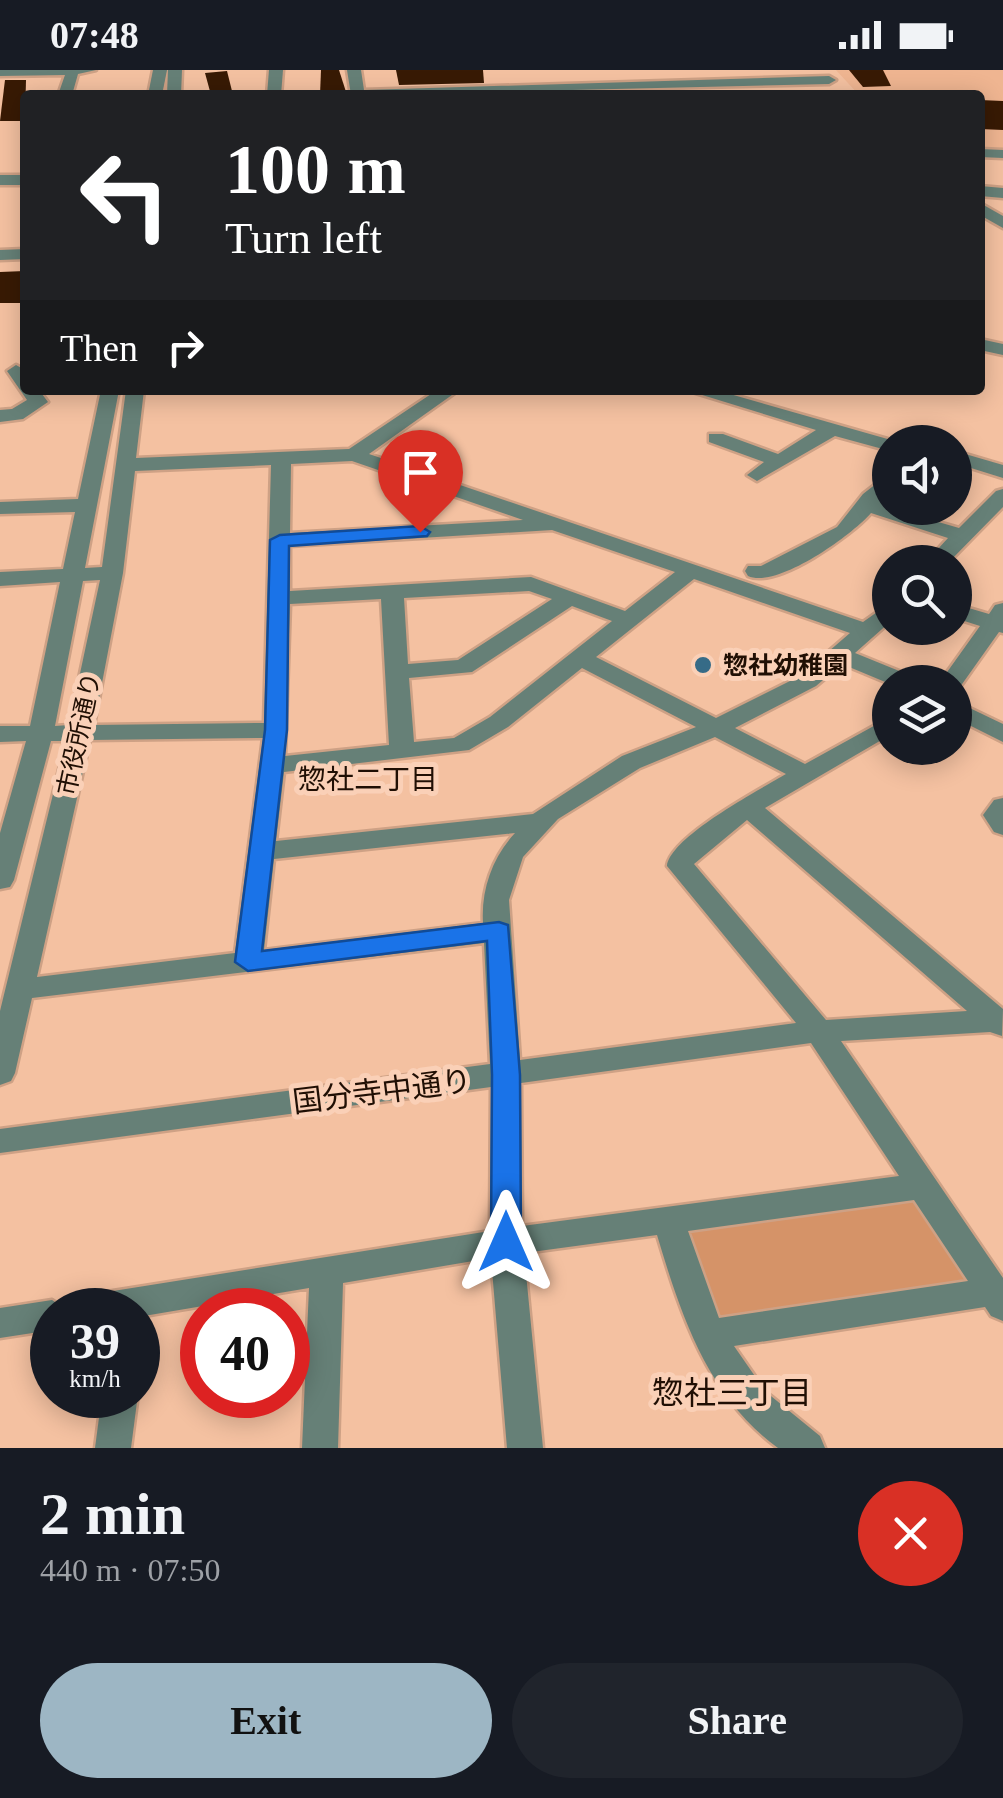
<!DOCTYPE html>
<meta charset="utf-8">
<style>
:root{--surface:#171b24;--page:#20242c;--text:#f1f3f6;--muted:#9ea1a6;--accent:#9db6c4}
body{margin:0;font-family:"Times New Roman","Noto Sans JP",serif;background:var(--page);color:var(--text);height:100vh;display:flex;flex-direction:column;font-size:38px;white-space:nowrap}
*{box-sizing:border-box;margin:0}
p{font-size:32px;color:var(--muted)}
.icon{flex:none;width:55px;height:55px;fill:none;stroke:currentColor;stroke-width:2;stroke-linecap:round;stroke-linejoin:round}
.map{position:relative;height:1378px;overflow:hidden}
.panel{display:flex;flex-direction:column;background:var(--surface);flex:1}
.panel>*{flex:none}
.banner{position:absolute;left:20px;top:20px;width:965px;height:305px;border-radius:10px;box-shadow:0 5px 25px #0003;background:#202124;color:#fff;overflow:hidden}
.controls{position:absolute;left:872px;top:355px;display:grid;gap:20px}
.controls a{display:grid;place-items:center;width:100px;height:100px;border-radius:50%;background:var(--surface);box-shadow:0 5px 25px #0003;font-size:50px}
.speed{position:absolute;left:30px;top:1218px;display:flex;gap:20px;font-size:50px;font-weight:700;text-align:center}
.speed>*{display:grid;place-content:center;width:130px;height:130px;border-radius:50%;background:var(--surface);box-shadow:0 5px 25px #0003;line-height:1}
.speed small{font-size:25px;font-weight:400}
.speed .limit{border:15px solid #d22;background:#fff;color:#111}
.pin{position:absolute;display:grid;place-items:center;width:85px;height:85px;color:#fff;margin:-102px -42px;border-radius:50% 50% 50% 0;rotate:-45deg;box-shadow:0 0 10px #0007}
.pin .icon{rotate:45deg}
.me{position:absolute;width:110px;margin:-55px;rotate:0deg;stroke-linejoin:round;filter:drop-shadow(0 0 8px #0008)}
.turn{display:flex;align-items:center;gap:35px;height:210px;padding:0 40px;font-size:45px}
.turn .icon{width:130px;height:130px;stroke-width:2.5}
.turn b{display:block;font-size:70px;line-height:85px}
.then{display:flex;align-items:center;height:95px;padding:0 40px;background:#0003;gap:20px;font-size:38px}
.round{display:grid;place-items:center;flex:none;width:105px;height:105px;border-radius:52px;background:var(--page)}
.summary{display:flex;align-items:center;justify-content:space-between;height:170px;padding:0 40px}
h1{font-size:60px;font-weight:600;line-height:75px}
.button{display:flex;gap:20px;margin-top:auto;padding:20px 40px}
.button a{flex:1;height:115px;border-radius:60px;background:var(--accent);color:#111;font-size:40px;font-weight:600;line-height:115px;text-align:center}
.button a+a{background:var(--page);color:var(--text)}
.status{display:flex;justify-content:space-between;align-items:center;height:70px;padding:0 50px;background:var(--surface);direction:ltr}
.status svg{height:28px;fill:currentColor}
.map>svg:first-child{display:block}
</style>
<div class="status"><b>07:48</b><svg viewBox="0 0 49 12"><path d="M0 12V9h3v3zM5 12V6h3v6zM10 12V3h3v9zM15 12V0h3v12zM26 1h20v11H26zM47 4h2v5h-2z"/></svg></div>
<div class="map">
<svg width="1003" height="1378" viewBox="0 0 1003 1378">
<rect width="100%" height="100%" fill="#f4c1a1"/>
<path fill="#efb591" d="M 836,0 L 1003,0 L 1003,82 L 980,80 L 980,25 L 859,25 Z"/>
<path fill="#d59368" d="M 910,1127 L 920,1131 L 973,1209 L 971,1217 L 717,1256 L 687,1160 Z"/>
<g fill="#381a04">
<path d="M 321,0 L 339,0 L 347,25 L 320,25 Z"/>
<path d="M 396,0 L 483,0 L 484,13 L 399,15 Z"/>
<path d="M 849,0 L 883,0 L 891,16 L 863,17 Z"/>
<path d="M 227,1 L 233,25 L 211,25 L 205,3 Z"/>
<path d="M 5,10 L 26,10 L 25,51 L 0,51 Z"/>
<path d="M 980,30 L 1003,31 L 1003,60 L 980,59 Z"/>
<path d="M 25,201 L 25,233 L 0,233 L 0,202 Z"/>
</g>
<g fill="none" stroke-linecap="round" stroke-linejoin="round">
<g stroke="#cea185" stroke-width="5">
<g id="minor">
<path d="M 0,0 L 96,0 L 78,4 L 72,25 L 58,25 L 65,5 L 0,6 Z"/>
<path d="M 153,0 L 167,0 L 162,25 L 148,25 Z"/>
<path d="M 168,0 L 182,0 L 181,25 L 167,25 Z"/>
<path d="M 269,0 L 283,0 L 281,25 L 267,25 Z"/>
<path d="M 347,0 L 361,0 L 364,20 L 829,6 L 836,10 L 829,14 L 351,25 Z"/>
<path d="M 980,79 L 1003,80 L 1003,88 L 980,87 Z"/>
<rect x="0" y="105" width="25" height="10"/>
<path d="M 980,116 L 1003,118 L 1003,128 L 980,126 Z"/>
<path d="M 980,133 L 1003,146 L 1003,158 L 980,145 Z"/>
<path d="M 25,179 L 25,189 L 0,190 L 0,180 Z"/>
<path d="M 980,269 L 1003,274 L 1003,285 L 980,280 Z"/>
<path d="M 16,295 L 25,300 L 25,320 L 39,320 L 48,332 L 23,349 L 0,352 L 0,340 L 12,339 L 27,330 L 7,301 Z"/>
<path d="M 101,320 L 119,320 L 85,498 L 102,497 L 126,320 L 144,320 L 136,388 L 349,379 L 437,320 L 459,320 L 369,384 L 863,552 L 890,533 L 890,552 L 855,583 L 914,607 L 918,612 L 890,614 L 842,594 L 816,616 L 735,658 L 805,694 L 890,647 L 890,665 L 765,738 L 1003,939 L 1002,966 L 990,962 L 841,971 L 1003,1208 L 1003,1251 L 991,1246 L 985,1237 L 734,1276 L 766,1322 L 820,1366 L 825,1378 L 778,1378 C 707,1326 681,1245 657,1165 L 524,1183 L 543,1378 L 507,1378 L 491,1188 L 343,1213 L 338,1378 L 302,1378 L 309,1218 L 138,1247 L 138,1240 L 71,1240 L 76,1230 L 88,1225 L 490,1161 L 491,1017 L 0,1083 L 0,1059 L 490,994 L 484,873 L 32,928 L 15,1003 L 11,1011 L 0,1015 L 0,941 L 66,671 L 51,671 L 14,810 L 10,817 L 0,819 L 0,763 L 26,671 L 0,672 L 0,656 L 30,656 L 60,512 L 0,516 L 0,502 L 63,499 L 75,442 L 0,444 L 0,432 L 78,429 ZM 352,391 L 523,450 L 290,463 L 291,394 ZM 271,395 L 264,653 L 94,655 L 123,503 L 135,401 ZM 552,460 L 675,502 L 625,541 L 531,507 L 290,521 L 290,476 ZM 694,509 L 850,563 L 800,606 L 716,648 L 596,587 ZM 100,510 L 69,655 L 55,656 L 83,511 ZM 529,521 L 552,529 L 458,590 L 408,594 L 404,528 ZM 381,529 L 389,675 L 285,686 L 290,534 ZM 572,536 L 612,551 L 490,647 L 454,668 L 414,672 L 409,608 L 472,602 ZM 582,598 L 696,657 L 622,686 L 533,744 L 276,771 L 284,702 L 469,680 L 508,657 ZM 715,667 L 786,704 C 759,720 670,767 667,796 L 796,953 L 520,990 L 509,830 L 523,787 L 558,749 L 640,698 ZM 263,668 L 235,883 L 37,907 L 90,670 ZM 747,750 L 967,941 L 826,950 L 694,794 ZM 515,763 C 492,788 481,820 483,853 L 264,880 L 274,789 ZM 811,973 L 899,1106 L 522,1156 L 521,1013 ZM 914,1130 L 968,1211 L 719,1248 L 688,1161 Z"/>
<path d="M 686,320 L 716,320 L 898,372 L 890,372 L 890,381 L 835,366 L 757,411 L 747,405 L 764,392 L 709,372 L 709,364 L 723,364 L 778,384 L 816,360 Z"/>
<path d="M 955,381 L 1003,395 L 1003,408 L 955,393 Z"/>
<path d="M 890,403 L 890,422 L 881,431 L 890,438 L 959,458 L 996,421 L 1003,419 L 1003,437 L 949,492 L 926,492 L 948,468 L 871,443 C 851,466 777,519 748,506 L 745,501 L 748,496 L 761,496 L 837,457 L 863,424 Z"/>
<path d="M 1003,533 L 1003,563 L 999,562 L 960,617 L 955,618 L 955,612 L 940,612 L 980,556 L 955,548 L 955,534 L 989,544 L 995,535 Z"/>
<path d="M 955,631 L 1003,654 L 1003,672 L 955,648 Z"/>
<path d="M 1003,728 L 1003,765 L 994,762 L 983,745 L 994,730 Z"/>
<path d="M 52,1230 L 67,1240 L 52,1240 L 52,1260 L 0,1268 L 0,1238 Z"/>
<path d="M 102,1325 L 138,1324 L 131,1378 L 95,1378 Z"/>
</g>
</g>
<use href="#minor" fill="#668077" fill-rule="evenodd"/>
</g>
<path fill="#1a73e8" stroke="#114b97" stroke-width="2.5" d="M 420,456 L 430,462 L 427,466 L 289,476 L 287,660 L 262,881 L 499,852 L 508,855 L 520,1005 L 521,1172 L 517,1181 L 506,1184 L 495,1181 L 491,1172 L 492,1005 L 487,871 L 248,901 L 235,892 L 265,660 L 270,470 L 280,465 Z"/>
<circle fill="#366b87" stroke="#fad0b7" stroke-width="4" cx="703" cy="595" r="10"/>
<g text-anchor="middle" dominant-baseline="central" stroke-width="10" stroke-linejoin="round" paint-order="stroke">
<g font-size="25" font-weight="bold" fill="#200f04" stroke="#fad0b7" text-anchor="start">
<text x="723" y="595">惣社幼稚園</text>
</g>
<g font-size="25" fill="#200f04" stroke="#fad0b7">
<text transform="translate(79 664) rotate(-78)">市役所通り</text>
</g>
<g font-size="28" fill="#200f04" stroke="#fad0b7">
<text x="368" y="709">惣社二丁目</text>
</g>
<g font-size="30" fill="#200f04" stroke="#fad0b7">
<text transform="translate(382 1021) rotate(-7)">国分寺中通り</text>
</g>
<g font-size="32" fill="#200f04" stroke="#fad0b7">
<text x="732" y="1323">惣社三丁目</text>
</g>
</g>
</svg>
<div class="controls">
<a><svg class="icon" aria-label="sound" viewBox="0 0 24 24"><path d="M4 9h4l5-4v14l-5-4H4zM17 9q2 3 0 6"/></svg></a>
<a><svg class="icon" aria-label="search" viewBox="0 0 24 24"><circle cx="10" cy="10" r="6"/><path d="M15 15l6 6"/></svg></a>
<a><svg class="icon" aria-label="layers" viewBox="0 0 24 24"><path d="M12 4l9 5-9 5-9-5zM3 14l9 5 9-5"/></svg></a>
</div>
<div class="speed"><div>39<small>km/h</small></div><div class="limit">40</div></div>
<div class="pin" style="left:420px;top:462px;background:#d93025"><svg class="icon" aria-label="arrive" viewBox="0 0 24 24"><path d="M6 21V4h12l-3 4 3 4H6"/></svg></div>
<svg class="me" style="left:506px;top:1172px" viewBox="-20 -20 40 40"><path d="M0-17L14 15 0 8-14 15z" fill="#1a73e8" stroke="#fff" stroke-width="4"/></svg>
<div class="banner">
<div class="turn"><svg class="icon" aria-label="left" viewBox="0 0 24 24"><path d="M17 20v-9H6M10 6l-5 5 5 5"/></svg><div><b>100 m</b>Turn left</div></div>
<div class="then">Then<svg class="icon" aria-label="right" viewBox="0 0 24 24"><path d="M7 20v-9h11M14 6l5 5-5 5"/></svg></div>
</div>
</div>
<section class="panel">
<div class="summary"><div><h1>2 min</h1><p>440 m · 07:50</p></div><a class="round" style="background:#d93025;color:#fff"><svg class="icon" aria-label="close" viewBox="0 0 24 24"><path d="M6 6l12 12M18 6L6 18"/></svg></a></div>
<div class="button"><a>Exit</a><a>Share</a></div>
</section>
